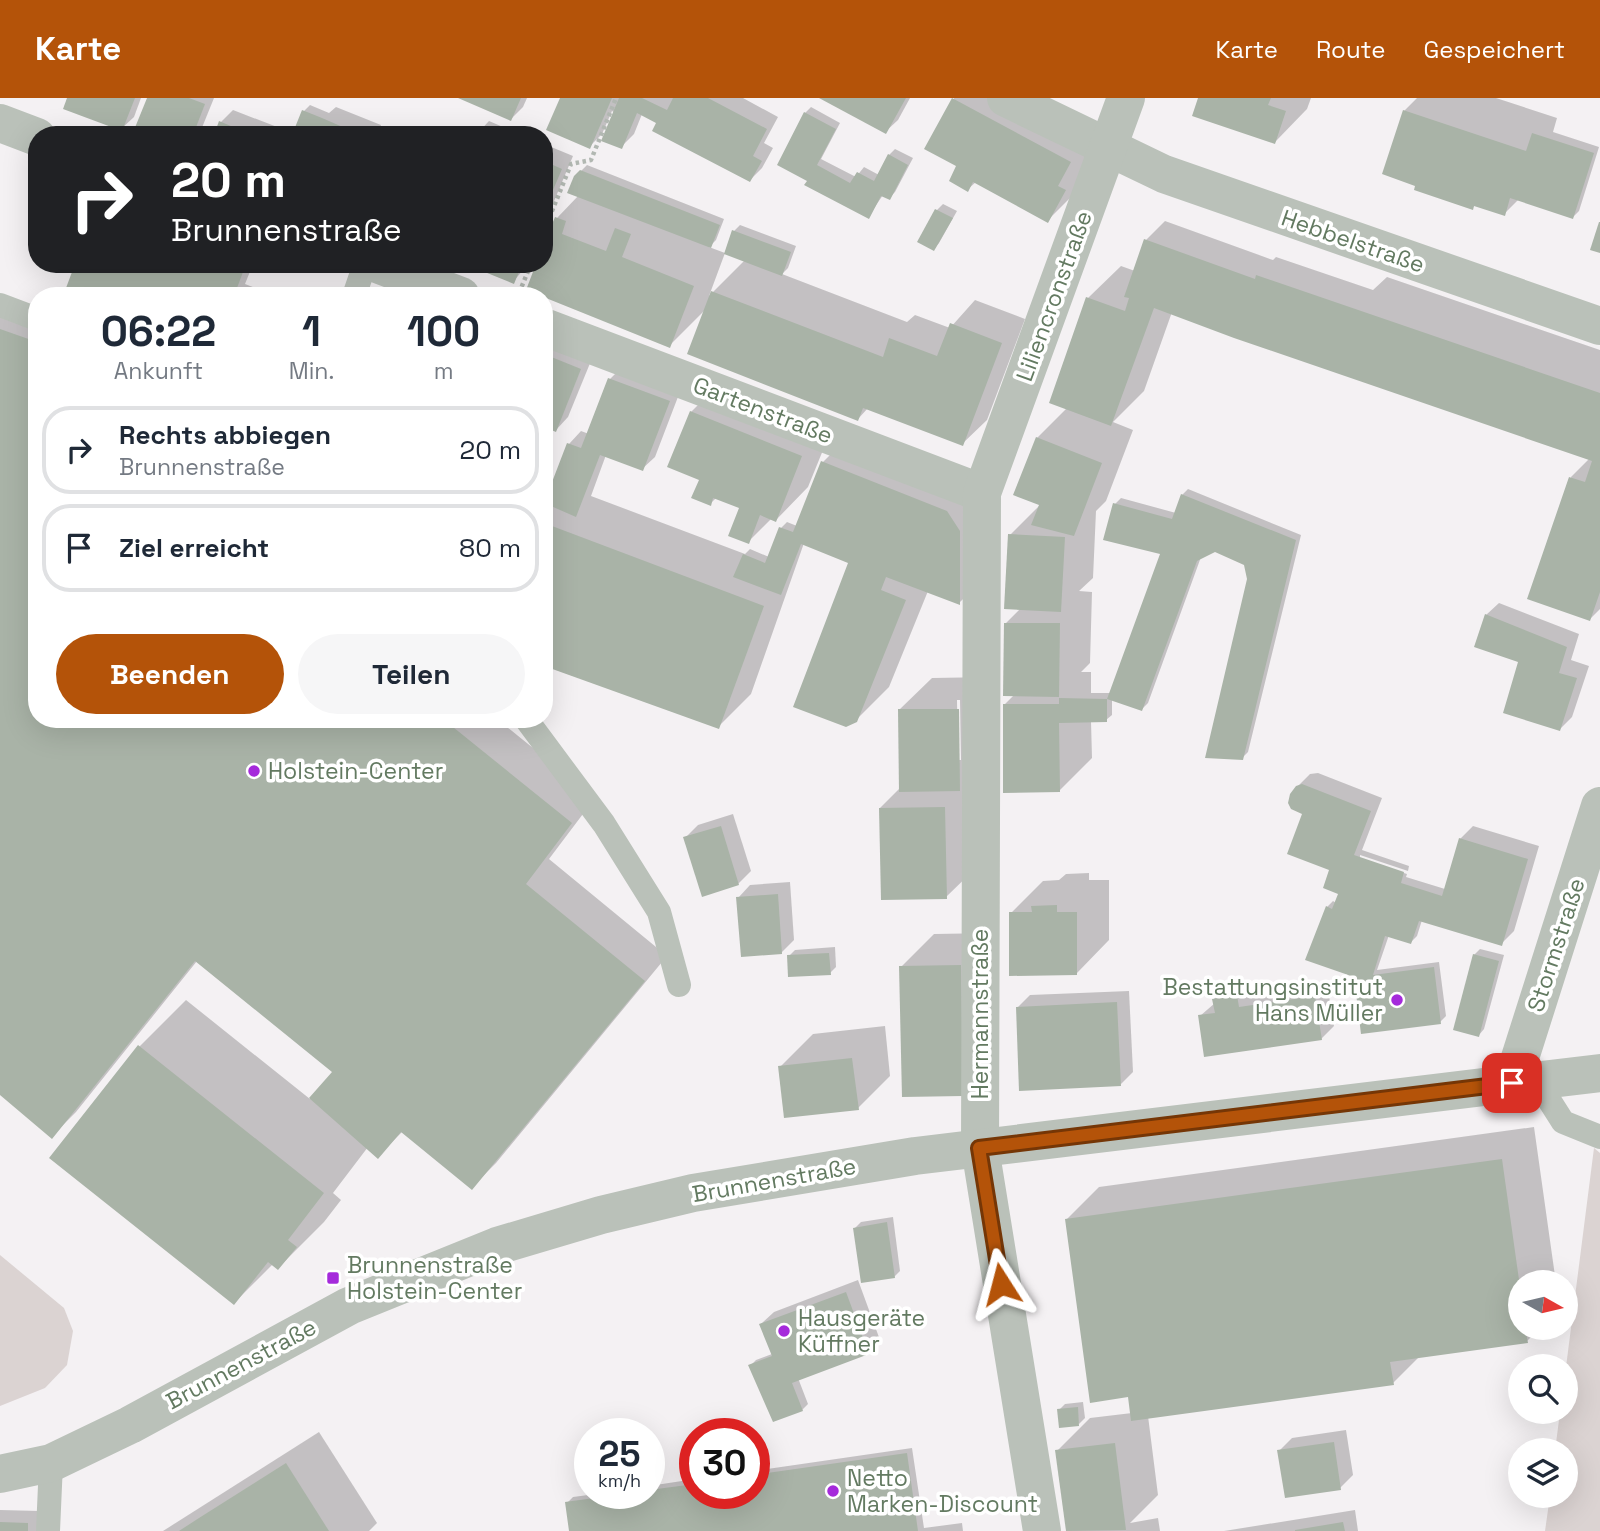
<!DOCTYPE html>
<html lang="de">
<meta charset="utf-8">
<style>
:root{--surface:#fff;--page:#f6f6f7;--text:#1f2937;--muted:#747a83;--line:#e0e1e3;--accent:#b45309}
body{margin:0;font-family:"Space Grotesk",sans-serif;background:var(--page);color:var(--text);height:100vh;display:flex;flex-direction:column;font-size:26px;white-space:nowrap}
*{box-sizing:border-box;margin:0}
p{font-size:23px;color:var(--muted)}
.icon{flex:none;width:38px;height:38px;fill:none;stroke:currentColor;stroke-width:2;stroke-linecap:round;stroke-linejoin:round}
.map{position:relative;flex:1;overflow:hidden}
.drawer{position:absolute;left:28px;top:189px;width:525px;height:441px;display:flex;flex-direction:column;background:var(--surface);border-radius:28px;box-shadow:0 7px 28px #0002}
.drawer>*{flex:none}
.guide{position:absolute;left:28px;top:28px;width:525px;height:147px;border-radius:28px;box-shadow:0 7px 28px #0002;background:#202124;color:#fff;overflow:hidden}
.needle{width:46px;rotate:98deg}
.tools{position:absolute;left:1508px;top:1172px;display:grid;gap:14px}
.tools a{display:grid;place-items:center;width:70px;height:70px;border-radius:50%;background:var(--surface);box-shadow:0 7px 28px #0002;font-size:35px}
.speed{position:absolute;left:574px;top:1320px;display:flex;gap:14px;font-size:35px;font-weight:700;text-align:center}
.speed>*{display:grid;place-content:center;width:91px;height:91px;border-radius:50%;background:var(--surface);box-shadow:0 7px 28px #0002;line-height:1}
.speed small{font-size:18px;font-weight:400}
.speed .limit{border:10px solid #d22;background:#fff;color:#111}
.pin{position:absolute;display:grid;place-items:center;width:60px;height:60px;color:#fff;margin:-30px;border-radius:14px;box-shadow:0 4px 10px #0006}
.me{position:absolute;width:77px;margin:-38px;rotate:351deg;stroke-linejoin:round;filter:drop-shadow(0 0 5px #0008)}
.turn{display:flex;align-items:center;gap:24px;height:147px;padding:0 28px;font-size:32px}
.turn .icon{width:91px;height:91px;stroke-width:2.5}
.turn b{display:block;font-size:49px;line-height:60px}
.eta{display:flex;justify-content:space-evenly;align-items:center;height:119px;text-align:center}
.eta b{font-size:42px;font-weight:800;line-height:49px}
.action{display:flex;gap:14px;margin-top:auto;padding:14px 28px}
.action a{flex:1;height:80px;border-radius:42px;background:var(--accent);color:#fff;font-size:28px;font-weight:800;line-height:80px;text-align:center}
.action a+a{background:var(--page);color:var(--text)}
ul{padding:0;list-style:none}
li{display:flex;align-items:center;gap:21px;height:88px;margin:0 14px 10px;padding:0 14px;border:4px solid var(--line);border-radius:28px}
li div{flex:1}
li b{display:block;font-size:26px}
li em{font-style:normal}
header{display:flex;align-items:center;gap:42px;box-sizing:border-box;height:98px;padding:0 35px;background:var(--accent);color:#fff}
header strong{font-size:33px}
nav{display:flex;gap:38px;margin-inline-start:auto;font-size:24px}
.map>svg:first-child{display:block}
</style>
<header>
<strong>Karte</strong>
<nav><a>Karte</a><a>Route</a><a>Gespeichert</a></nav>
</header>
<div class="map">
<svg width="1600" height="1433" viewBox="0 0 1600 1433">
<rect width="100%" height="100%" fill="#f4f1f3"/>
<g fill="#dbd3d2">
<path d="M 1594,1050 L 1600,1055 L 1600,1433 L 1545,1433 L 1550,1398 L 1566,1398 L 1566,1353 L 1555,1353 L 1560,1314 L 1566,1314 L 1566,1269 Z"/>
<path d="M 0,1157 L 64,1210 L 73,1233 L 67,1267 L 45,1290 L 0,1308 Z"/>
</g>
<g fill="#0003" fill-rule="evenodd">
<path d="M 69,0 L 141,0 L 134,19 L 121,31 Z"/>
<path d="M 148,0 L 214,0 L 199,37 L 134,36 Z"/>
<path d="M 463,0 L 527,0 L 523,9 L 511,21 Z"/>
<path d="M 562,0 L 743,0 L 778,19 L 764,45 L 773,50 L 762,70 L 750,82 L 658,24 L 642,16 L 634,36 L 621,49 L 615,15 L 612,13 L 602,36 L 590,48 Z"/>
<path d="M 822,0 L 910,0 L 898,22 L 885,34 Z"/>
<path d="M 954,0 L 1044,0 L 1103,31 L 1080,90 L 1048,122 L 976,84 L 968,91 L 958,67 Z"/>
<path d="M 1200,0 L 1311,0 L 1307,11 L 1275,44 Z"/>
<path d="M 1417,0 L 1496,0 L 1557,20 L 1553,34 L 1599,49 L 1579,113 L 1573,119 L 1519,101 L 1504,116 L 1476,106 L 1472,110 L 1404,13 Z"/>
<path d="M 310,7 L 329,15 L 336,9 L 381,27 L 377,37 L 294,37 L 304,13 Z"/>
<path d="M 811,9 L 840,25 L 821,61 L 856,79 L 864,69 L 879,77 L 889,57 L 895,51 L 913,60 L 895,94 L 889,100 L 883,97 L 868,119 L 810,82 L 805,15 Z"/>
<path d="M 233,12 L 290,34 L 289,37 L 216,37 L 221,24 Z"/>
<path d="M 489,23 L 522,37 L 476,37 Z"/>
<path d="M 544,46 L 573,58 L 544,127 Z"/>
<path d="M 587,67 L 724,121 L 716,142 L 709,149 L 725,155 L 709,198 L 745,162 L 734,133 L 740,127 L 796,148 L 788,170 L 782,176 L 907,224 L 915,217 L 950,230 L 975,202 L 1025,221 L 987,322 L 962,346 L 868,310 L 858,321 L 707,210 L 669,248 L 544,166 L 557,120 L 579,97 L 575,79 Z"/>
<path d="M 943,106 L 957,113 L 939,145 L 934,151 L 920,144 L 937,112 Z"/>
<path d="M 1165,123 L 1273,162 L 1276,159 L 1373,192 L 1387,179 L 1600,252 L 1600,511 L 1590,521 L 1571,379 L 1590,360 L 1172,214 L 1144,293 L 1113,324 L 1133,332 L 1106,403 L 1096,413 L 1093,480 L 1079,493 L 1092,494 L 1090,565 L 1081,574 L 1091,574 L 1091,595 L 1110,595 L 1162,455 L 1115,406 L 1121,400 L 1176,415 L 1182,397 L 1188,391 L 1301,437 L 1248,654 L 1242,660 L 1249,481 L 1245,466 L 1215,452 L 1201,459 L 1148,605 L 1142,611 L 1112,600 L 1112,617 L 1106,622 L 1091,623 L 1092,660 L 1059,693 L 1004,607 L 1015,596 L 1006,525 L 1021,510 L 1010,437 L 1041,406 L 1037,340 L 1067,310 L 1088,200 L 1121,168 L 1135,173 L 1146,142 Z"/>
<path d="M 77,166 L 253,166 L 245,186 L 276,198 L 65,198 Z"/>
<path d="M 469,166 L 528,166 L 513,184 Z"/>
<path d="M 0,199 L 37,212 L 37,621 L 497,621 L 595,700 L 549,761 L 667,858 L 496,1065 L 472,1089 L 403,1033 L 378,1058 L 368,1049 L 333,1095 L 341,1102 L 324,1124 L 278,1170 L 273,1166 L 234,1205 L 51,1060 L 140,948 L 186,902 L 310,1001 L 334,974 L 197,863 L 76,1014 L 52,1038 L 0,995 Z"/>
<path d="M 544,239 L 593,258 L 568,319 L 556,332 L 544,327 Z"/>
<path d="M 622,269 L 681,291 L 655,359 L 642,371 L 606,357 L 591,398 L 745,456 L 750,451 L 769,459 L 781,430 L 787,424 L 797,428 L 823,364 L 855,332 L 980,381 L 992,473 L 959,505 L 928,493 L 889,589 L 856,622 L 851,464 L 804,445 L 751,596 L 718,629 L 544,566 L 544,381 L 554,385 L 569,346 L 581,333 L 589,336 L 610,281 Z"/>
<path d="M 724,281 L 834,325 L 808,389 L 776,422 L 772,420 L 748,444 L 742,409 L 717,399 L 710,406 L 701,381 L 691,314 Z"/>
<path d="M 1499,505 L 1579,536 L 1571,562 L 1589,568 L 1572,619 L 1559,632 L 1521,562 L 1486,517 Z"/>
<path d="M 991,579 L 979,767 L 946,799 L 880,710 L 900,690 L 899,612 L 932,580 ZM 957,602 L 960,602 L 961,662 L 958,662 Z"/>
<path d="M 1318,675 L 1382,700 L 1362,752 L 1409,768 L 1408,773 L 1360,757 L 1360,761 L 1407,776 L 1406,779 L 1445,791 L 1460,741 L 1473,728 L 1539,748 L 1514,833 L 1501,846 L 1422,822 L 1417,838 L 1411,844 L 1389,837 L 1377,872 L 1439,864 L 1446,918 L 1440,924 L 1355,878 L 1327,809 L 1333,803 L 1336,805 L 1340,795 L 1304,715 L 1297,689 L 1310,676 Z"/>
<path d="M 733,716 L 751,773 L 738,786 L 685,740 L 698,727 Z"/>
<path d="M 1089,775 L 1089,782 L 1109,782 L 1109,842 L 1077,875 L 1011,815 L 1043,783 L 1059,782 L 1066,776 Z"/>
<path d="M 790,784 L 794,842 L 781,855 L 738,800 L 750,787 Z"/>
<path d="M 993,835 L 962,996 L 901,869 L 934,836 Z"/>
<path d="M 835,849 L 836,869 L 830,875 L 789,858 L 795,852 Z"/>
<path d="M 1480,851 L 1504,857 L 1484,931 L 1479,937 L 1474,857 Z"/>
<path d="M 1250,885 L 1252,898 L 1327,886 L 1334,928 L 1321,941 L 1200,918 L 1215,905 L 1214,901 L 1227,889 Z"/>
<path d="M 1129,893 L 1133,974 L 1121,986 L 1017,910 L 1030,897 Z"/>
<path d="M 885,928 L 890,978 L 858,1010 L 780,969 L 813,936 Z"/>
<path d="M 1534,1029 L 1556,1185 L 1521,1185 L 1521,1230 L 1540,1230 L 1527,1243 L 1420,1258 L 1393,1285 L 1148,1318 L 1158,1397 L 1130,1425 L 1158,1420 L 1160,1433 L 1068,1433 L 1057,1353 L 1090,1320 L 1132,1315 L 1130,1297 L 1067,1121 L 1099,1089 Z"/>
<path d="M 893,1119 L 900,1173 L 894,1179 L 855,1130 L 861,1124 Z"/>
<path d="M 858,1182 L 880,1242 L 868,1254 L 798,1280 L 808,1306 L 802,1312 L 750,1268 L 756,1262 L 772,1256 L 761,1226 L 774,1214 Z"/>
<path d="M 1083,1304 L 1085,1320 L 1079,1326 L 1059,1312 L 1065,1306 Z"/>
<path d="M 1346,1332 L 1353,1377 L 1340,1390 L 1279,1353 L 1292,1340 Z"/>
<path d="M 319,1334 L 377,1425 L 369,1433 L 163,1433 Z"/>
<path d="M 912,1350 L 924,1430 L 962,1425 L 963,1433 L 571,1433 L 567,1405 L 573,1399 L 603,1395 L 649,1395 L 649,1388 L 695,1381 L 695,1395 L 754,1395 L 754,1373 Z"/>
<path d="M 0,1412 L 40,1413 L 40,1433 L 0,1433 Z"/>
<path d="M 1355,1412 L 1358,1433 L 1224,1433 Z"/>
</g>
<g fill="#a9b3a7">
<path d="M 67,0 L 135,0 L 122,33 L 63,11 Z"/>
<path d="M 147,0 L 189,0 L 205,6 L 193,37 L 132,37 Z"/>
<path d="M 458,0 L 521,0 L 511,23 Z"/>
<path d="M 560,0 L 612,0 L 590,51 L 546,32 Z"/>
<path d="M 619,0 L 642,0 L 667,12 L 673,0 L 708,0 L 767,31 L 753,58 L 762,63 L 750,84 L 652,33 L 656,25 L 637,15 L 622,51 L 601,43 Z"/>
<path d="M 819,0 L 906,0 L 886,36 Z"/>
<path d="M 952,0 L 1071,64 L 1058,88 L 1066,92 L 1048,125 L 973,84 L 968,94 L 949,83 L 956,68 L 924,51 Z"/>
<path d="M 1198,0 L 1271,0 L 1268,7 L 1286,13 L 1275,46 L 1192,18 Z"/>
<path d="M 302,12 L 322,20 L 361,37 L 292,37 Z"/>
<path d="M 1403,12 L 1526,53 L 1532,35 L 1594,55 L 1573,121 L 1510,100 L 1505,118 L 1474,108 L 1473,112 L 1414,92 L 1415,88 L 1382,76 Z"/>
<path d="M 804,14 L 836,31 L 817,67 L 850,85 L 857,74 L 874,83 L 888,56 L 908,67 L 890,102 L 881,98 L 869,121 L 804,87 L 807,83 L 777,67 Z"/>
<path d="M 219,23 L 252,37 L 214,37 Z"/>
<path d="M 544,63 L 562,71 L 544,113 Z"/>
<path d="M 580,72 L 720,127 L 711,150 L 567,95 L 574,78 Z"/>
<path d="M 935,111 L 953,120 L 934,153 L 917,144 Z"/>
<path d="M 555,119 L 566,123 L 562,136 L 606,153 L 615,130 L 631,136 L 622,159 L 694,188 L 670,250 L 526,192 L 536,166 L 544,166 L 544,146 Z"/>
<path d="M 1599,124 L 1600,124 L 1600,155 L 1590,152 Z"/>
<path d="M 732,132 L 791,154 L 782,178 L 724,156 Z"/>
<path d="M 1144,141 L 1255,181 L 1256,177 L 1600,295 L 1600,494 L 1590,523 L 1527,501 L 1569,379 L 1585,384 L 1592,363 L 1234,240 L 1154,210 L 1111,328 L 1049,305 L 1086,199 L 1125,213 L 1129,200 L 1124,199 Z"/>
<path d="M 75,166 L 152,166 L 163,170 L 164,166 L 246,166 L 234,198 L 63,198 Z"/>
<path d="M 465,166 L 522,166 L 514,186 Z"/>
<path d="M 711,193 L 883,259 L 889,240 L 937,258 L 950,225 L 1002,245 L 963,348 L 863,310 L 858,323 L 687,256 Z"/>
<path d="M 0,231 L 37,244 L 37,621 L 443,621 L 572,725 L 526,786 L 645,883 L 472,1092 L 401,1034 L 378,1061 L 309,1000 L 332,974 L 195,863 L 52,1041 L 0,997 Z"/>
<path d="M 544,256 L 581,271 L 556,334 L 544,329 Z"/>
<path d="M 608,280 L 670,303 L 643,373 L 600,357 L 576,419 L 544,405 L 567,345 L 581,350 Z"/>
<path d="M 690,313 L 802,358 L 776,424 L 760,417 L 749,446 L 728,438 L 739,410 L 713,400 L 711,408 L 691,400 L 699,382 L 667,369 Z"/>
<path d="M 1036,339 L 1102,365 L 1074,438 L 1031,427 L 1039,407 L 1013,397 Z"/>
<path d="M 821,363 L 947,413 L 960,433 L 960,507 L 886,479 L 881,492 L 906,502 L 857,624 L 846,629 L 793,609 L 848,465 L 801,446 L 781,497 L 733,479 L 743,456 L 765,465 L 779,429 L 793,434 Z"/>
<path d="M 1181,396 L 1296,442 L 1243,662 L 1205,660 L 1247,481 L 1244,467 L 1215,454 L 1197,463 L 1142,613 L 1107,601 L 1160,456 L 1103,442 L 1113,405 L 1172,421 Z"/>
<path d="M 544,425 L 764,508 L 719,631 L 544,568 Z"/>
<path d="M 1008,436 L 1065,439 L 1061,514 L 1004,511 Z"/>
<path d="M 1485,516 L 1567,549 L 1559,575 L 1577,580 L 1560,633 L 1503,615 L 1518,564 L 1474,549 Z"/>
<path d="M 1004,525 L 1060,525 L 1059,599 L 1003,598 Z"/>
<path d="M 1059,600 L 1107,601 L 1107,624 L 1059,625 L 1060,694 L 1003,695 L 1003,606 L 1059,606 Z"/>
<path d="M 898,611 L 959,611 L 960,693 L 899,694 Z"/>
<path d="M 1302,686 L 1371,713 L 1354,757 L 1404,774 L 1401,785 L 1442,798 L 1459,740 L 1528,761 L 1502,848 L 1419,823 L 1411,846 L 1385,838 L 1373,877 L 1434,869 L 1441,926 L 1361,936 L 1354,879 L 1305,862 L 1326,808 L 1332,811 L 1338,796 L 1323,790 L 1329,772 L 1287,756 L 1302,716 L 1291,711 L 1288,705 L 1290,696 L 1296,688 Z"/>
<path d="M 945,709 L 947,801 L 881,802 L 879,710 Z"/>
<path d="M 721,728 L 739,787 L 702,799 L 683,739 Z"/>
<path d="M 778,796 L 782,856 L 741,859 L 736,799 Z"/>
<path d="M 1057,807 L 1057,814 L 1077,814 L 1077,877 L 1009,878 L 1009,814 L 1032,814 L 1031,808 Z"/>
<path d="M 829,855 L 831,877 L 788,879 L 787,857 Z"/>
<path d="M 1473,856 L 1499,863 L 1479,939 L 1453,932 Z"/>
<path d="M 961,867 L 963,998 L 902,999 L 899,868 Z"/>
<path d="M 1237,897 L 1239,909 L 1315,898 L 1322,942 L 1204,959 L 1198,917 L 1215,915 L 1212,901 Z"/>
<path d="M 1117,904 L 1121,988 L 1019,993 L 1016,909 Z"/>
<path d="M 138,947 L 324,1095 L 288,1142 L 297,1149 L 278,1172 L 268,1164 L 234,1207 L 49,1060 Z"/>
<path d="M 852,960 L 859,1012 L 784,1020 L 778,968 Z"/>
<path d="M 1502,1061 L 1521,1196 L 1521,1230 L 1525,1230 L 1528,1245 L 1390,1264 L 1394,1287 L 1131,1323 L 1128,1299 L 1090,1305 L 1065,1121 Z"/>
<path d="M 887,1124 L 895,1180 L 861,1185 L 853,1130 Z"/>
<path d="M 846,1194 L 869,1256 L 792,1285 L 803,1313 L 773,1324 L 748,1267 L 772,1258 L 759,1226 Z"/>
<path d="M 1078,1309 L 1079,1328 L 1059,1330 L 1057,1311 Z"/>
<path d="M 1334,1344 L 1341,1392 L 1285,1400 L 1277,1352 Z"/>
<path d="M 1115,1345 L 1126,1432 L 1066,1433 L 1055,1352 Z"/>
<path d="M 907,1355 L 918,1433 L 569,1433 L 565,1404 L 631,1395 L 649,1395 L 649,1392 L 695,1386 L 695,1395 L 754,1395 L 754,1377 Z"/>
<path d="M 286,1365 L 329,1433 L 179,1433 L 199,1420 Z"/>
<path d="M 0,1424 L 28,1425 L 28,1433 L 0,1433 Z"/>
<path d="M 1343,1424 L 1345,1433 L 1295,1433 L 1295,1432 Z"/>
</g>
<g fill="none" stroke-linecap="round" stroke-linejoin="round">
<g stroke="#b2b8b2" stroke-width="4.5" stroke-dasharray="3.5 3.5" stroke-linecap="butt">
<path d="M 544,133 L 571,66 L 591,62 L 616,0"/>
<path d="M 519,195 L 531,166"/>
</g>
<g stroke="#bac1b9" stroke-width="24">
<path d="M 354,198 L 365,166"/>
<path d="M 0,207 L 37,221"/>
<path d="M 526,621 L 604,726 L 659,814 L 679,887"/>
<path d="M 1537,983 L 1563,1024 L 1600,1039"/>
<path d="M 48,1433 L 51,1365"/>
</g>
<g stroke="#bac1b9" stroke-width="38">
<path d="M 1006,0 L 1164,76 L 1600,228"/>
<path d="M 0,25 L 37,39"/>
<path d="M 377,166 L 461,198"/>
<path d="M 544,229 L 982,395"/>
<path d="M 1512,985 L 1600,708"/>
<path d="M 1042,1433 L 980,1050 L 982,395 L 1126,0"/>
</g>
<path stroke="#bac1b9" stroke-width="38" d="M 0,1376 L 51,1365 L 130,1327 L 349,1208 L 497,1148 L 601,1117 L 693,1095 L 915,1058 L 1600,975"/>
</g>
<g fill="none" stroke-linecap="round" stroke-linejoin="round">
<g stroke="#753606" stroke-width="18">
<path id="route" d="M 1001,1186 L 979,1050 L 1512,985"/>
</g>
<use href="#route" stroke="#b45309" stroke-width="12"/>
</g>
<g fill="#a52adb" stroke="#fff" stroke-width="2.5">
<circle cx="254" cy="673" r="7"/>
<circle cx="1397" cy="902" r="7"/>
<rect x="326" y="1173" width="14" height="14" rx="3.5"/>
<circle cx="784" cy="1233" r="7"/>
<circle cx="833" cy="1393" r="7"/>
</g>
<g text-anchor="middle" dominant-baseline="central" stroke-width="7" stroke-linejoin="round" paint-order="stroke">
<g font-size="23" fill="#637a61" stroke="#fff">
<text transform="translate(1353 143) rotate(19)">Hebbelstraße</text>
<text transform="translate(1054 198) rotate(-70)">Liliencronstraße</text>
<text transform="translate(763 312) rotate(21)">Gartenstraße</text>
<text transform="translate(1556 847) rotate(-72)">Stormstraße</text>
<text transform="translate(980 916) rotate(-90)">Hermannstraße</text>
<text transform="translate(774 1082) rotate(-10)">Brunnenstraße</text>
<text transform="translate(241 1266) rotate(-28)">Brunnenstraße</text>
</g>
<g font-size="23" fill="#637a61" stroke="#fff" text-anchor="start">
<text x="268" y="673">Holstein-Center</text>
<text x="1383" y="889" text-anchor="end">Bestattungsinstitut<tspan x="1383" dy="26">Hans Müller</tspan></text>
<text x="347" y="1167">Brunnenstraße<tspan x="347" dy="26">Holstein-Center</tspan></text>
<text x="798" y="1220">Hausgeräte<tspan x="798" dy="26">Küffner</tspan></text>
<text x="847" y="1380">Netto<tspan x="847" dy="26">Marken-Discount</tspan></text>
</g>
</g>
</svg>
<div class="tools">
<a><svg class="needle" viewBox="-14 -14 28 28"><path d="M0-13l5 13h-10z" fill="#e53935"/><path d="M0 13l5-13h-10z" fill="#747a83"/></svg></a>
<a><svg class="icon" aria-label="search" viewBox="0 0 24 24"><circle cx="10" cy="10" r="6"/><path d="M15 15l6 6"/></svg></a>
<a><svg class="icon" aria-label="layers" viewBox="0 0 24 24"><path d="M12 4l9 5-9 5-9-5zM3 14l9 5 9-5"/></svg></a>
</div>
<div class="speed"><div>25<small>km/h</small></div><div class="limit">30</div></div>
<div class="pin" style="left:1512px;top:985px;background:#d93025"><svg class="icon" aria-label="arrive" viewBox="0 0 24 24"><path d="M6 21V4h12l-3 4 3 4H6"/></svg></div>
<svg class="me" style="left:1001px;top:1186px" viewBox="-20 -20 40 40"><path d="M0-17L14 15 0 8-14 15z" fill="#b45309" stroke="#fff" stroke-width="4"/></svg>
<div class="guide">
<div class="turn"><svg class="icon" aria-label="right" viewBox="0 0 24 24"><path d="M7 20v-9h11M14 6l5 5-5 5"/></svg><div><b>20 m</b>Brunnenstraße</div></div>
</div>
<section class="drawer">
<div class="eta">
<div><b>06:22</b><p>Ankunft</p></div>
<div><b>1</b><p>Min.</p></div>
<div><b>100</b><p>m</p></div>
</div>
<ul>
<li><svg class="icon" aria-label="right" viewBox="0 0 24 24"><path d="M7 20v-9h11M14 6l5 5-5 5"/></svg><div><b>Rechts abbiegen</b><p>Brunnenstraße</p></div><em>20 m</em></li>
<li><svg class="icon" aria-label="arrive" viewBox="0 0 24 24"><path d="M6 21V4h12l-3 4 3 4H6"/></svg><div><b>Ziel erreicht</b></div><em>80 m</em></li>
</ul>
<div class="action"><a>Beenden</a><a>Teilen</a></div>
</section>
</div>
